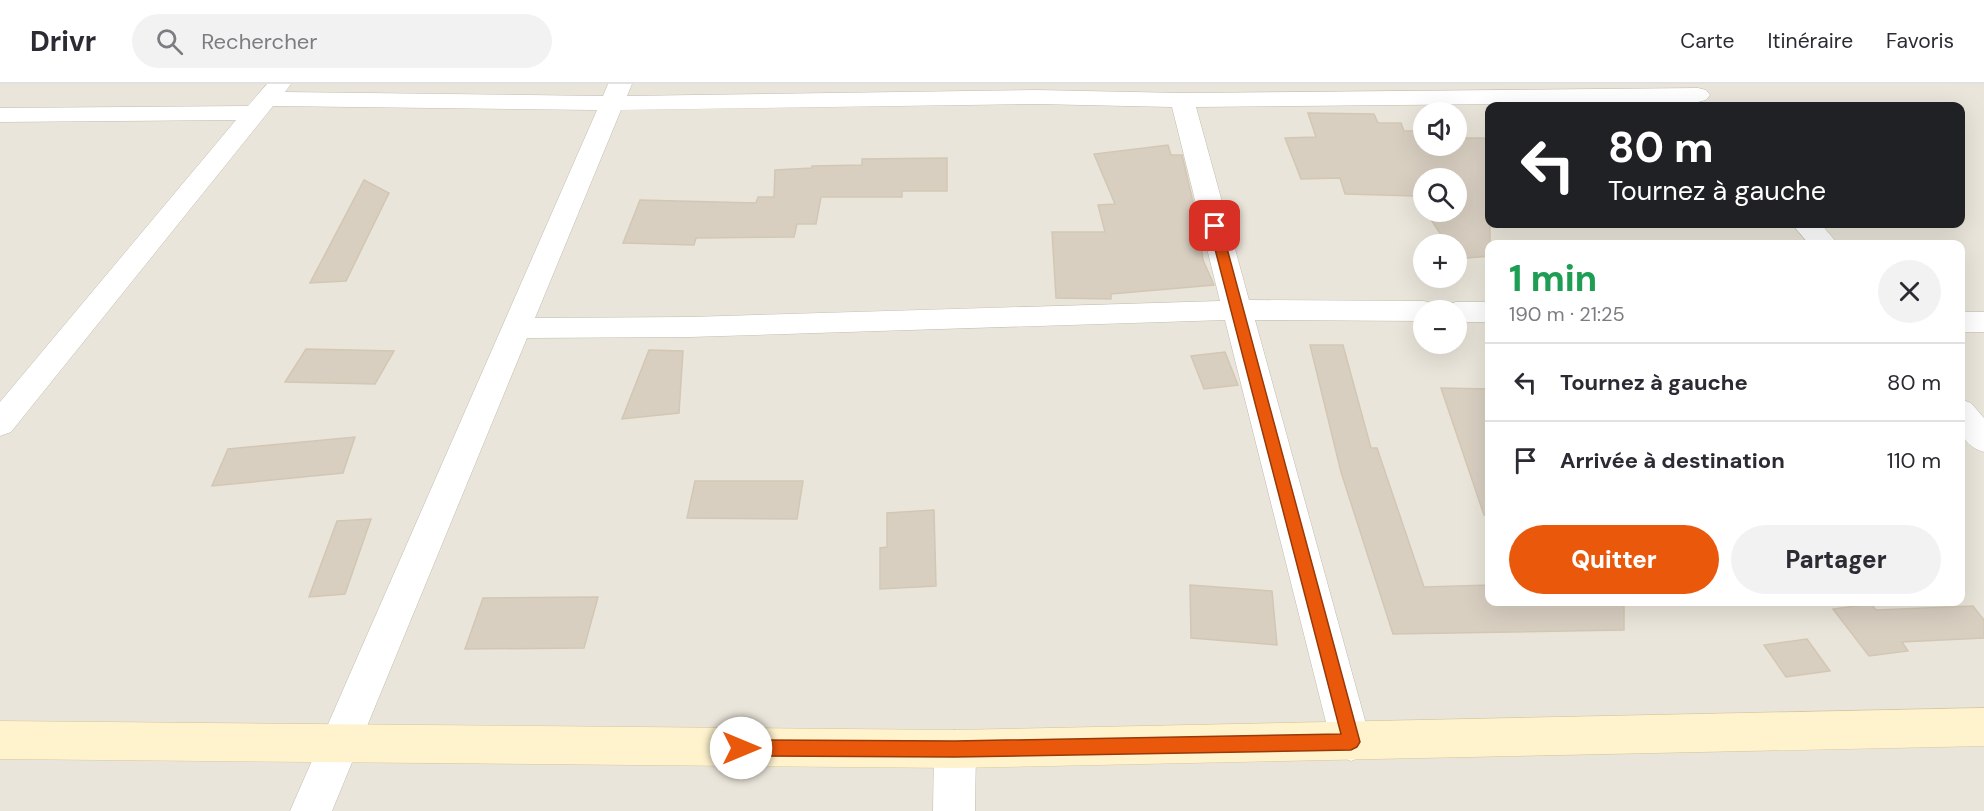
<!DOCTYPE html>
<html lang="fr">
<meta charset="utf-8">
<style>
:root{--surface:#fff;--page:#f2f2f3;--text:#2b2b33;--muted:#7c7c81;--line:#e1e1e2;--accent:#ea580c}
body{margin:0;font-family:"DM Sans",sans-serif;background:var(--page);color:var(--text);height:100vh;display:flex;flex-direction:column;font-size:22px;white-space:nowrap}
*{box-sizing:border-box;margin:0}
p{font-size:20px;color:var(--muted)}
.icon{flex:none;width:33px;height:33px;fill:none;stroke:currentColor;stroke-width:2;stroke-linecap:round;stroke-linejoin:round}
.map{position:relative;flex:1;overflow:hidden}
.drawer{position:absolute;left:1485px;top:156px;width:480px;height:366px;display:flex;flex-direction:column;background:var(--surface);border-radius:12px;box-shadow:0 6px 24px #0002}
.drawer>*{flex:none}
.guide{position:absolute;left:1485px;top:18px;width:480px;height:126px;border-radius:12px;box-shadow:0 6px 24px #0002;background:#202124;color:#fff;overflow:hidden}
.tools{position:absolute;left:1413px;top:18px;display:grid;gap:12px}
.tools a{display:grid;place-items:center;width:54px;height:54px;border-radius:50%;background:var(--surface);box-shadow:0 6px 24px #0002;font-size:30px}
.pin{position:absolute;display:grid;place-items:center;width:51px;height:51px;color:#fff;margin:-26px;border-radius:12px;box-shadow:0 3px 9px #0006}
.me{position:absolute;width:66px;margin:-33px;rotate:90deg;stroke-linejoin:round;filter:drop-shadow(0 0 4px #0008)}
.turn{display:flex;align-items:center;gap:21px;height:126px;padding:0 24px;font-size:27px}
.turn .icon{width:78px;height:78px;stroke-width:2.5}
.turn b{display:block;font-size:42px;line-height:51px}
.round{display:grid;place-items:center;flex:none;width:63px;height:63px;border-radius:32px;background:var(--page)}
.summary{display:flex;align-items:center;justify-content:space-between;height:102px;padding:0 24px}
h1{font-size:36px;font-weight:800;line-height:45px;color:#1e9e55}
.cta{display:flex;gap:12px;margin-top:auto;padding:12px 24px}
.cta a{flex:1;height:69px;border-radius:36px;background:var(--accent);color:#fff;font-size:24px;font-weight:800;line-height:69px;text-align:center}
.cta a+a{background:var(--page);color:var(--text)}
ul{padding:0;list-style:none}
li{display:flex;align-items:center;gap:18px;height:78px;padding:0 24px;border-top:2px solid var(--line)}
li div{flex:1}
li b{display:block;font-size:22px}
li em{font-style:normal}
header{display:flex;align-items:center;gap:36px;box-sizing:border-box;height:84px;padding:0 30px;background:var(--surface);border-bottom:2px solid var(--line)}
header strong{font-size:28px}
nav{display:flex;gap:33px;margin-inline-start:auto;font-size:21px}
.search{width:420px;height:54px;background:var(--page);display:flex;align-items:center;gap:15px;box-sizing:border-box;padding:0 21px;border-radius:33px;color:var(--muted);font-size:22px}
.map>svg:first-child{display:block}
</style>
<header>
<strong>Drivr</strong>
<div class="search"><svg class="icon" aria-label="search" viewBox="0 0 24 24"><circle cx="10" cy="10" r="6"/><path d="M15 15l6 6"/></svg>Rechercher</div>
<nav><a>Carte</a><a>Itinéraire</a><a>Favoris</a></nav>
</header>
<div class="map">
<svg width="1984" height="727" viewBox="0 0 1984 727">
<rect width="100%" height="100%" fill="#f6f3ec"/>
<path fill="#eae5da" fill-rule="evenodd" d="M 0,0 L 1984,0 L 1984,727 L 0,727 ZM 1490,22 L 1960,22 L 1960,140 L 1490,140 ZM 1424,28 L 1456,28 L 1456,62 L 1424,62 ZM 1424,94 L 1456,94 L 1456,128 L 1424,128 ZM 1424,160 L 1456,160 L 1456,194 L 1424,194 ZM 1490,160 L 1960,160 L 1960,518 L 1490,518 ZM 1424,226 L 1456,226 L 1456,260 L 1424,260 Z"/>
<g fill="#d8cfc1" stroke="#d3c7b4" stroke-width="1.5">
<path d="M 1308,29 L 1374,30 L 1378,39 L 1401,39 L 1404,47 L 1424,47 L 1424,62 L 1456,62 L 1456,54 L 1490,54 L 1490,172 L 1456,175 L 1456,160 L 1447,160 L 1426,128 L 1456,128 L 1456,94 L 1424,94 L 1424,124 L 1416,112 L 1345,110 L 1340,94 L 1301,95 L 1285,54 L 1316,53 Z"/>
<path d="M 1168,61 L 1171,71 L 1182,71 L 1198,139 L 1203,176 L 1214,201 L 1111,210 L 1111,215 L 1056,214 L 1052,148 L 1105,148 L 1098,121 L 1115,120 L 1094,70 Z"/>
<path d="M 947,74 L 947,107 L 902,107 L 902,113 L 821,113 L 816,140 L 797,140 L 794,153 L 696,154 L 694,161 L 623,159 L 640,116 L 756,119 L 758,113 L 774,113 L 775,86 L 812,84 L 812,82 L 862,81 L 862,75 Z"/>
<path d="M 364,96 L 389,109 L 346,197 L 310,199 Z"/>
<path d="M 1310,261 L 1343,261 L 1371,364 L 1377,364 L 1424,503 L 1490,501 L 1490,518 L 1624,518 L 1624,546 L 1393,550 L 1341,388 Z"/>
<path d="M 306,265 L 394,267 L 375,300 L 285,298 Z"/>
<path d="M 649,266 L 683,267 L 679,329 L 622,335 Z"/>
<path d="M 1225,268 L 1238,301 L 1204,305 L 1191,272 Z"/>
<path d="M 1441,304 L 1490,305 L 1490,431 L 1484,431 Z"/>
<path d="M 355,353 L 343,389 L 212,402 L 228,365 Z"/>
<path d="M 695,397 L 803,397 L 797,435 L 687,434 Z"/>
<path d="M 934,426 L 936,502 L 880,505 L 880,464 L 887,463 L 887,429 Z"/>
<path d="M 371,435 L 345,510 L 309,513 L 337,437 Z"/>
<path d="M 1190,501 L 1272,507 L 1277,561 L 1191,554 Z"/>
<path d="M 598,513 L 584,564 L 465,565 L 483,514 Z"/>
<path d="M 1871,520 L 1876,526 L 1973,522 L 1984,536 L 1984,554 L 1902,558 L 1908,567 L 1869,572 L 1833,525 Z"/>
<path d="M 1807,555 L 1830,587 L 1786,593 L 1764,561 Z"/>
</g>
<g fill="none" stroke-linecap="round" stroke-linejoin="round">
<g stroke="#c2bbae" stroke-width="1">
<g id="street">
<path d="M 267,0 L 291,0 L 285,8 L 603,12 L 608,0 L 632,0 L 627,12 L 1037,6 L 1182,9 L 1698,4 L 1706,6 L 1710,11 L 1706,16 L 1698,18 L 1196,23 L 1249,216 L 1424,217 L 1434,220 L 1438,226 L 1424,226 L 1424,237 L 1255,236 L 1371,658 L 1365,671 L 1351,677 L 1337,671 L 1331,658 L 1225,236 L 690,253 L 527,254 L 332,727 L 290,727 L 597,26 L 273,22 L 11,348 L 0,352 L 0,318 L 236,36 L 0,38 L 0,24 L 248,22 ZM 1037,20 L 1172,23 L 1220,217 L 690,233 L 535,234 L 621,26 Z"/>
<path d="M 1792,140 L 1821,140 L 1838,160 L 1809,160 Z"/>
<path d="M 1456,218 L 1490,218 L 1490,238 L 1456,238 L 1456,226 L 1442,226 L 1446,221 Z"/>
<rect x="1960" y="228" width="24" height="20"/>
<path d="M 1960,315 L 1971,319 L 1984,334 L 1984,368 C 1956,359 1960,340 1960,315 Z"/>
<path d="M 955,646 L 969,651 L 976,665 L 975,727 L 933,727 L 934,665 L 941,651 Z"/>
</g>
</g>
<g stroke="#d6c79b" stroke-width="1">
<path id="secondary" d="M 1984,624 L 1984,662 L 955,684 L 0,675 L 0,637 L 955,646 Z"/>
</g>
<use href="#street" fill="#fff" fill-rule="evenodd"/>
<use href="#secondary" fill="#fff3cd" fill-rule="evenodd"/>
</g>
<path fill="#ea580c" stroke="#983908" stroke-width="1.5" d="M 1215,138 L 1221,142 L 1360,658 L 1357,663 L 1351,666 L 955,673 L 741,672 L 735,669 L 733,664 L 735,658 L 741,656 L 955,657 L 1341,650 L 1209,142 Z"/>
</svg>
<div class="tools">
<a><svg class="icon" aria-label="sound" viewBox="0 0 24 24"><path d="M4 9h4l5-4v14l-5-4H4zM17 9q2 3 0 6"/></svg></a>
<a><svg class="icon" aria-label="search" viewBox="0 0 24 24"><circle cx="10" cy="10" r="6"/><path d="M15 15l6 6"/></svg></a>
<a>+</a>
<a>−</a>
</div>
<div class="pin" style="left:1215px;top:142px;background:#d93025"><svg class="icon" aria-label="arrive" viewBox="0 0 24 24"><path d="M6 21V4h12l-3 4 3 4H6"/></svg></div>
<svg class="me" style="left:741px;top:664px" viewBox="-20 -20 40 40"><circle r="19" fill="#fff"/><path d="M0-13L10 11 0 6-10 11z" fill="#ea580c"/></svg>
<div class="guide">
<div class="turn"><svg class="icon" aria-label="left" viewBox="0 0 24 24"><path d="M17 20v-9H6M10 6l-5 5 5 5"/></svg><div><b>80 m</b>Tournez à gauche</div></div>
</div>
<section class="drawer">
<div class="summary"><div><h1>1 min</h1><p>190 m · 21:25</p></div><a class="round"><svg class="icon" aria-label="close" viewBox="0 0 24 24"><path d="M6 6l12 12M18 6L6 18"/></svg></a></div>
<ul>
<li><svg class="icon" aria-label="left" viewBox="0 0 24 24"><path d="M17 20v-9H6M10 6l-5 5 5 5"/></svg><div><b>Tournez à gauche</b></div><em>80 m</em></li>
<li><svg class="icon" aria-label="arrive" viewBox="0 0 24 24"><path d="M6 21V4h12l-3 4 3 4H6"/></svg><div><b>Arrivée à destination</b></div><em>110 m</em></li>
</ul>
<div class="cta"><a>Quitter</a><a>Partager</a></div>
</section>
</div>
